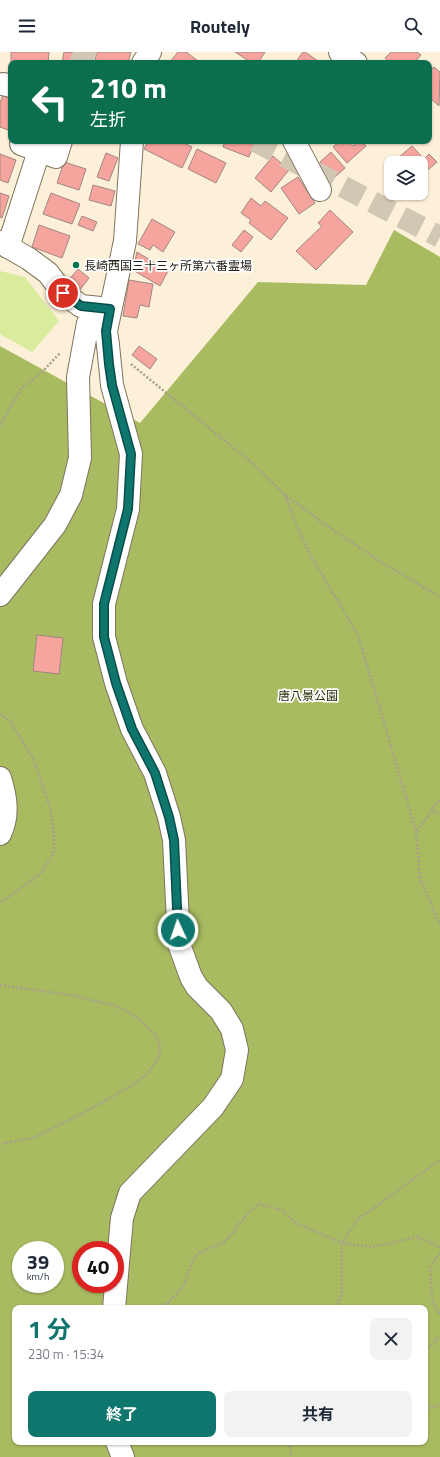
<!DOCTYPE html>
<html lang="ja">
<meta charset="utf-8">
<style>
:root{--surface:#fff;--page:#f2f2f3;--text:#1f2937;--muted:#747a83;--accent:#0f766e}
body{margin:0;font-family:"Titillium Web","Noto Sans JP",sans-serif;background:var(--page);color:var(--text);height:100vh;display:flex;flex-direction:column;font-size:15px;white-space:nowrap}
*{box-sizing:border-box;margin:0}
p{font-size:13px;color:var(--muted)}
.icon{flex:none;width:22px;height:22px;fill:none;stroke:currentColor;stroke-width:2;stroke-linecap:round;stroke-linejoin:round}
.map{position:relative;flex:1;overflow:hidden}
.details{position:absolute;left:12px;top:1253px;width:416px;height:140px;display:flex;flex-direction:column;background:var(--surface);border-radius:8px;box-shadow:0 1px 3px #0004}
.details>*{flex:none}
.banner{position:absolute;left:8px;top:8px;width:424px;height:84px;border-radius:8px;box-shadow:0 1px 3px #0004;background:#0b6e4f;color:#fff;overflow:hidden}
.buttons{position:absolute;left:384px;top:104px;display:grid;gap:8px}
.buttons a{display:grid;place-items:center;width:44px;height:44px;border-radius:8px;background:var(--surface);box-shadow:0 1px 3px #0004;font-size:20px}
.speed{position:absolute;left:12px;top:1189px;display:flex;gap:8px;font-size:20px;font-weight:700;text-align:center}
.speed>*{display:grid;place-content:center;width:52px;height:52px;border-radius:50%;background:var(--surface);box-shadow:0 1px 3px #0004;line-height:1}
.speed small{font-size:10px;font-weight:400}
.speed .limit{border:6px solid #d22;background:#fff;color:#111}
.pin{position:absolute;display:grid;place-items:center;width:34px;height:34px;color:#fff;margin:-17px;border:2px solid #fff;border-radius:50%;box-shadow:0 1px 4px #0007}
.me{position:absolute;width:44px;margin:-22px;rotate:357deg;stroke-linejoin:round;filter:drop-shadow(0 0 3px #0008)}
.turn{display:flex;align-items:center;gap:14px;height:84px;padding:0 16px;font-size:18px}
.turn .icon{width:52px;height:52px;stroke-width:2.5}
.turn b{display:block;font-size:28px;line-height:34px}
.round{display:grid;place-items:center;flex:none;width:42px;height:42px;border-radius:8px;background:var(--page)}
.summary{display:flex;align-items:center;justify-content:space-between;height:68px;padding:0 16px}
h1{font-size:24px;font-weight:700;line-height:30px;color:var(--accent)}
.action{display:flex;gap:8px;margin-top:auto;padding:8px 16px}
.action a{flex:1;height:46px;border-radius:8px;background:var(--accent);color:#fff;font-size:16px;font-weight:700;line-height:46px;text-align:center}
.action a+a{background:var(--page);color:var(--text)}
header{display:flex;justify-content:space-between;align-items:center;height:52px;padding:0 16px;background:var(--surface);font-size:18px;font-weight:700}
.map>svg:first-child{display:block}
</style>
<header><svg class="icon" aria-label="menu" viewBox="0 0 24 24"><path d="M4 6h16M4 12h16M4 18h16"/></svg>Routely<svg class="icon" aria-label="search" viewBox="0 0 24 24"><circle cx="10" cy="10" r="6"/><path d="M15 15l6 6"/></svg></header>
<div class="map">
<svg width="440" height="1405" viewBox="0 0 440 1405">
<rect width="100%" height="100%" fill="#fdf0d8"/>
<path fill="#d9eb9c" d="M 0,219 L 25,225 L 59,269 L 32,300 L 0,282 Z"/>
<path fill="#a8bb60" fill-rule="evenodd" d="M 394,178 L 440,205 L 440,1405 L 0,1405 L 0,294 L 140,371 L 258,230 L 366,233 ZM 21,1198 L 55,1198 L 55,1232 L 21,1232 ZM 81,1198 L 115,1198 L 115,1232 L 81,1232 ZM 15,1256 L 425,1256 L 425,1390 L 15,1390 Z"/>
<g fill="#f5a59d" stroke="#a28683">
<path d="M 11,0 L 49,0 L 48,11 L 11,10 Z"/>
<path d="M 64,0 L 85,1 L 83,11 L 62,11 Z"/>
<path d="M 97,0 L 131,0 L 128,11 L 107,11 L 95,8 Z"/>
<path d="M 178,0 L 186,0 L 201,11 L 171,11 L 170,10 Z"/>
<path d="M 235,0 L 265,0 L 258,11 L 252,11 Z"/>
<path d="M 303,0 L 305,0 L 321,11 L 295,11 Z"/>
<path d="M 391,0 L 417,0 L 421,3 L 414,11 L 390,11 L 385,6 Z"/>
<path d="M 434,15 L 440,20 L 439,54 L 429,45 L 429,20 Z"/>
<path d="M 4,40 L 11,43 L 11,79 L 0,75 L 0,51 Z"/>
<path d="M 148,89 L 180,89 L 192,95 L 182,116 L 144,97 Z"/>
<path d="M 225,89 L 255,89 L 249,105 L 223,95 Z"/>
<path d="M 340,89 L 349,89 L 353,94 L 359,89 L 361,89 L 366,94 L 347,111 L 333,95 Z"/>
<path d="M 412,94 L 424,107 L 429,102 L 437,110 L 421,124 L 421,111 L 402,111 L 398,106 Z"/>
<path d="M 197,97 L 226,111 L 216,131 L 188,117 Z"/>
<path d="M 331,100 L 345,116 L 334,126 L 320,110 Z"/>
<path d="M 106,101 L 118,106 L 109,129 L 97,125 Z"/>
<path d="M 0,102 L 16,108 L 8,131 L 0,128 Z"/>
<path d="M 273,104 L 289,118 L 271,140 L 255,126 Z"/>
<path d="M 64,110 L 86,117 L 79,138 L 57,131 Z"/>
<path d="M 298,125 L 315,151 L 299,162 L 281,136 Z"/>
<path d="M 93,133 L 115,139 L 111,154 L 89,148 Z"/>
<path d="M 0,141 L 9,144 L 2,166 L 0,165 Z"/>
<path d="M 51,141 L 80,152 L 72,172 L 43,162 Z"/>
<path d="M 251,146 L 261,154 L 265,149 L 288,166 L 271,188 L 249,171 L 251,168 L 241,161 Z"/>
<path d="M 330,158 L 353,180 L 316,218 L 296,199 L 322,174 L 318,171 Z"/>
<path d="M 82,164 L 97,170 L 93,179 L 78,173 Z"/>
<path d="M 152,167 L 175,180 L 163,200 L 153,193 L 150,198 L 138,192 Z"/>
<path d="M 39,173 L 70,184 L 62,206 L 32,195 Z"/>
<path d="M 244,178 L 253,185 L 241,200 L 232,193 Z"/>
<path d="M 137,200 L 168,219 L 160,234 L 133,218 Z"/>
<path d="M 78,217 L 89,226 L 79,239 L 67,230 Z"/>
<path d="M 129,228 L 153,232 L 149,255 L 140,253 L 137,266 L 123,264 Z"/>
<path d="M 139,294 L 157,307 L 150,317 L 132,303 Z"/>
<path d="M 37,583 L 63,586 L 59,622 L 33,619 Z"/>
</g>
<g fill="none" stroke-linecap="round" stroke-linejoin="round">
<g stroke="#d2c7b2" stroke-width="22" stroke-dasharray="22 11" stroke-linecap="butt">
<path d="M 73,0 L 96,11"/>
<path d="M 255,89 L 440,185"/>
</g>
<g stroke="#7f735f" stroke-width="24">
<g id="minor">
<path d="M 340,0 L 356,11"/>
<path d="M 143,11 L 150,0"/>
<path d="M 3,32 L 11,34"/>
<path d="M 294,89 L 320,138"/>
<path d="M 21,92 L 56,105 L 61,89"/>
<path d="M 0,190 L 29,207 L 48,221 L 63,241 L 81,254 L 110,257"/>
<path d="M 8,195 L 39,99"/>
<path d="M 108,293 L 106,279 L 125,189 L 132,89"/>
<path d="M 0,543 L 55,473 L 71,443 L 80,406 L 78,325 L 88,271 L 96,263 L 110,257"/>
<path d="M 0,726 C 6,745 9,763 0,782"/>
</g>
</g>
<g stroke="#7f735f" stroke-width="24">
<g id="tertiary">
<path d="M 108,293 L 112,333 L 131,402 L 128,457 L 104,552 L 104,585 L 116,631 L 132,677 L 155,721 L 169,765 L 174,788 L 179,892 L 191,925 L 197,935 L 221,959 L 232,977 L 237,998 L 232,1027 L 213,1055 L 130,1141 L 122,1166 L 114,1256"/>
<path d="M 117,1390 L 123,1405"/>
</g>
</g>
<g stroke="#a99f8d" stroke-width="2.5" stroke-dasharray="2 2" stroke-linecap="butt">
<path d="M 131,312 L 252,411 L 285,443 L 329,475 L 381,510 L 440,545"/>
<path d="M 0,373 L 21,337 L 43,319 L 60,301"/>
<path d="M 285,443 L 295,470 L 309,501 L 358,583 L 416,779 L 420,826 L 440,873"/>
<path d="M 0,662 L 9,668 L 33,706 L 50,755 L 54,785 L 54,801 L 40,822 L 0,851"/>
<path d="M 432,759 L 440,762"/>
<path d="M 417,779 L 440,747"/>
<path d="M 0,933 L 70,943 L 116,954 L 134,963 L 154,981 L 160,993 L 159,1006 L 148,1021 L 136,1031 L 85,1060 L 33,1086 L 0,1092"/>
<path d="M 440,1201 L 430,1215 L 432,1248 L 440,1262"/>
<path d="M 152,1256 L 168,1251 L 183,1235 L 193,1208 L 199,1201 L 226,1189 L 249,1160 L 259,1152 L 281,1158 L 296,1171 L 342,1191 L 372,1195 L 417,1185 L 440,1195"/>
<path d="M 336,1256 L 342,1241 L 342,1191 L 357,1168 L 440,1108"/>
<path d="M 425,1299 L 440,1285"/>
<path d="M 425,1357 L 440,1353"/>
<path d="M 291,1390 L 290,1392 L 291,1405"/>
<path d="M 345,1390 L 348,1390"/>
</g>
<use href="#minor" stroke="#fff" stroke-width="22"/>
<use href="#tertiary" stroke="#fff" stroke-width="22"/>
</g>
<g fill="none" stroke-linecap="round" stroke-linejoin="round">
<g stroke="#0a4d48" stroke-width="10">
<path id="route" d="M 63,241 L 81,254 L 110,257 L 106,279 L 109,312 L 112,333 L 131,402 L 128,457 L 104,552 L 104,585 L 116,631 L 132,677 L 155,721 L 169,765 L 174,788 L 178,878"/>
</g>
<use href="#route" stroke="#0f766e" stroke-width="7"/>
</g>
<circle fill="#05754e" stroke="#fff" stroke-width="1.5" cx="76" cy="213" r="4"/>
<g text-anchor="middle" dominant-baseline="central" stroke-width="3.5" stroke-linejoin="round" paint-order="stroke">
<g font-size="12" fill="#262119" stroke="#fff" text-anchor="start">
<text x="84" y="213">長崎西国三十三ヶ所第六番霊場</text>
</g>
<g font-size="12" fill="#262d05" stroke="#fff">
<text x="308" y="643">唐八景公園</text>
</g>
</g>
</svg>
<div class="buttons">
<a><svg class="icon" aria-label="layers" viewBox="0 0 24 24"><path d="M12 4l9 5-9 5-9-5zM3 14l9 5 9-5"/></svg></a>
</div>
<div class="speed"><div>39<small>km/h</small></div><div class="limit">40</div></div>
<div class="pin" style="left:63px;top:241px;background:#d93025"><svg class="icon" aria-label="arrive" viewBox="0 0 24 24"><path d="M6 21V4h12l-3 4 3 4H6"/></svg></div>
<svg class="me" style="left:178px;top:878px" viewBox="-20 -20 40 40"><circle r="17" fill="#0f766e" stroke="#fff" stroke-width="3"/><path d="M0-11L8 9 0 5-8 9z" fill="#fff"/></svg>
<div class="banner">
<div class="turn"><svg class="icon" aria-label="left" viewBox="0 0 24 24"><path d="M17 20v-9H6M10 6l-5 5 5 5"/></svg><div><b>210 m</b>左折</div></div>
</div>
<section class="details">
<div class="summary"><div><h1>1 分</h1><p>230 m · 15:34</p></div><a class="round"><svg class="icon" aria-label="close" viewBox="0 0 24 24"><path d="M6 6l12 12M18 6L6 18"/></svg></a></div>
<div class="action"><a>終了</a><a>共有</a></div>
</section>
</div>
